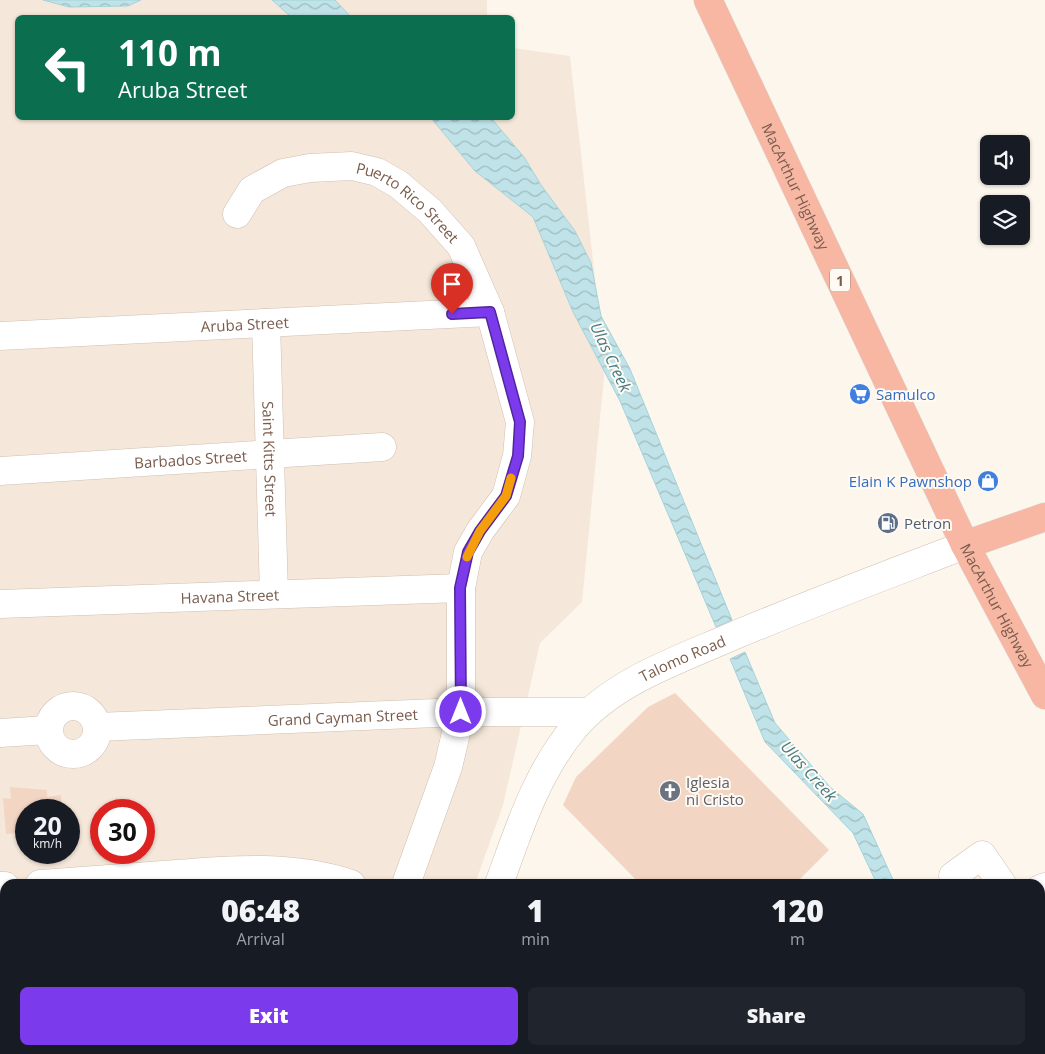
<!DOCTYPE html>
<style>
:root{--surface:#171b24;--page:#20242c;--text:#f1f3f6;--muted:#9ea1a6;--accent:#7c3aed}
body{margin:0;font-family:"Open Sans",sans-serif;background:var(--page);color:var(--text);height:100vh;display:flex;flex-direction:column;font-size:19px;white-space:nowrap}
*{box-sizing:border-box;margin:0}
p{font-size:16px;color:var(--muted)}
.icon{flex:none;width:28px;height:28px;fill:none;stroke:currentColor;stroke-width:2;stroke-linecap:round;stroke-linejoin:round}
.map{position:relative;flex:1;overflow:hidden}
.drawer{position:absolute;left:0px;top:879px;width:1045px;height:176px;display:flex;flex-direction:column;background:var(--surface);border-radius:15px 15px 0 0;box-shadow:0 1px 4px #0004}
.drawer>*{flex:none}
.banner{position:absolute;left:15px;top:15px;width:500px;height:105px;border-radius:8px;box-shadow:0 1px 4px #0004;background:#0b6e4f;color:#fff;overflow:hidden}
.tools{position:absolute;left:980px;top:135px;display:grid;gap:10px}
.tools a{display:grid;place-items:center;width:50px;height:50px;border-radius:8px;background:var(--surface);box-shadow:0 1px 4px #0004;font-size:25px}
.speed{position:absolute;left:15px;top:799px;display:flex;gap:10px;font-size:25px;font-weight:700;text-align:center}
.speed>*{display:grid;place-content:center;width:65px;height:65px;border-radius:50%;background:var(--surface);box-shadow:0 1px 4px #0004;line-height:1}
.speed small{font-size:12px;font-weight:400}
.speed .limit{border:8px solid #d22;background:#fff;color:#111}
.pin{position:absolute;display:grid;place-items:center;width:42px;height:42px;color:#fff;margin:-51px -21px;border-radius:50% 50% 50% 0;rotate:-45deg;box-shadow:0 0 5px #0007}
.pin .icon{rotate:45deg}
.me{position:absolute;width:55px;margin:-28px;rotate:0deg;stroke-linejoin:round;filter:drop-shadow(0 0 4px #0008)}
.turn{display:flex;align-items:center;gap:18px;height:105px;padding:0 20px;font-size:22px}
.turn .icon{width:65px;height:65px;stroke-width:2.5}
.turn b{display:block;font-size:35px;line-height:42px}
.eta{display:flex;justify-content:space-evenly;align-items:center;height:85px;text-align:center}
.eta b{font-size:30px;font-weight:800;line-height:35px}
.button{display:flex;gap:10px;margin-top:auto;padding:10px 20px}
.button a{flex:1;height:58px;border-radius:8px;background:var(--accent);color:#fff;font-size:20px;font-weight:800;line-height:58px;text-align:center}
.button a+a{background:var(--page);color:var(--text)}
.map>svg:first-child{display:block}
</style>
<div class="map">
<svg width="1045" height="1054" viewBox="0 0 1045 1054">
<defs>
<pattern id="water-waves" width="16" height="10" patternUnits="userSpaceOnUse" patternTransform="scale(1.25)"><rect width="16" height="10" fill="#bfe3e8"/><path d="M0 5q4-4 8 0t8 0" fill="none" stroke="#a0bbbe"/></pattern>
</defs>
<rect width="100%" height="100%" fill="#fdf6ec"/>
<path fill="#f5e8da" fill-rule="evenodd" d="M 0,0 L 487,0 L 487,18 L 18,18 L 18,118 L 512,118 L 513,48 L 570,56 L 605,367 L 582,602 L 540,643 L 503,805 L 475,884 L 5,884 L 5,1050 L 416,1050 L 415,1054 L 0,1054 ZM 26,810 L 69,810 L 69,852 L 26,852 ZM 101,810 L 144,810 L 144,852 L 101,852 Z"/>
<g fill="url(#water-waves)" stroke="#a5d3da">
<path d="M 43,0 L 141,0 L 128,6 L 69,7 Z"/>
<path d="M 272,0 L 335,0 L 351,17 L 291,17 Z"/>
<path d="M 431,118 L 491,118 L 524,157 L 541,185 L 575,231 L 591,263 L 601,316 L 630,369 L 732,620 L 716,627 L 620,401 L 573,312 L 533,217 L 475,171 Z"/>
<path d="M 745,652 L 775,723 L 830,787 L 863,814 L 895,884 L 877,884 L 853,833 L 765,742 L 730,659 Z"/>
<path d="M 1040,1035 L 1045,1039 L 1045,1054 L 1034,1054 L 1030,1050 L 1040,1050 Z"/>
</g>
<g fill="#f3d5c3">
<path d="M 675,693 L 829,850 L 795,884 L 640,884 L 563,805 L 576,777 L 648,707 Z"/>
<path d="M 10,787 L 47,790 L 47,797 L 61,795 L 62,810 L 26,810 L 26,832 L 6,834 L 3,798 L 11,799 Z"/>
<path d="M 1045,906 L 1045,974 L 1040,977 L 1040,909 Z"/>
</g>
<g fill="none" stroke-linecap="round" stroke-linejoin="round">
<g stroke="#d1beb0" stroke-width="29">
<g id="minor">
<path id="s1" d="M 237,214 L 252,190 L 283,173 L 310,168 L 352,166 L 377,172 L 398,184 L 430,211 L 461,246 L 490,312 L 520,422 L 517,456 L 506,496 L 480,531 L 468,552 L 461,588 L 461,712 L 448,767 L 406,884"/>
<path id="s2" d="M 266,323 L 274,594"/>
<path id="s3" d="M 0,336 L 490,312"/>
<path id="s4" d="M 0,471 L 382,447"/>
<path id="s5" d="M 0,604 L 461,588"/>
<circle cx="73" cy="730" r="24"/>
<path id="s6" d="M 97,727 L 461,712 L 589,712"/>
<path d="M 0,733 L 48,730"/>
<path d="M 40,884 C 86,881 132,877 177,874 C 235,869 295,865 351,884"/>
<path id="s7" d="M 499,884 C 519,829 536,774 574,728 C 614,681 678,660 733,636 C 809,604 887,575 965,545"/>
<path d="M 959,884 L 953,876 L 982,855 L 1002,884"/>
<path d="M 0,886 L 5,886"/>
<path d="M 1040,889 L 1045,887"/>
<path d="M 1040,991 L 1045,987"/>
<path d="M 218,1054 L 220,1050"/>
<path d="M 344,1054 L 345,1050"/>
<path d="M 439,1054 L 440,1050"/>
</g>
</g>
<g stroke="#dad1cd" stroke-width="29">
<g id="highway">
<path id="s8" d="M 708,0 L 965,545 L 1045,695"/>
<path d="M 965,545 L 1045,517"/>
</g>
</g>
<use href="#minor" stroke="#fff" stroke-width="28"/>
<use href="#highway" stroke="#f7b7a3" stroke-width="28"/>
</g>
<g fill="none" stroke-linecap="round" stroke-linejoin="round">
<g stroke="#51269a" stroke-width="12">
<path id="route" d="M 452,314 L 490,312 L 520,422 L 518,456 L 506,496 L 480,531 L 468,552 L 460,588 L 461,712"/>
</g>
<use href="#route" stroke="#7c3aed" stroke-width="9"/>
<path stroke="#f59e0b" stroke-width="9" d="M 467,557 L 480,531 L 506,496 L 511,478"/>
</g>
<defs>
<g id="supermarket-disc" transform="scale(1.125)"><circle r="9.5" fill="#3f7fe0" stroke="#fffaf3"/><path d="M-6-5.5h2.5l.6 2H6L4.5 2H-2.5L-4.4-4H-6ZM-1.5 3.2a1.3 1.3 0 1 0 .1 0ZM3 3.2a1.3 1.3 0 1 0 .1 0Z" fill="#fff"/></g>
<g id="shop-disc" transform="scale(1.125)"><circle r="9.5" fill="#3f7fe0" stroke="#fffaf3"/><path d="M-5-2.5h2.3a2.7 3.5 0 0 1 5.4 0H5L5.5 6h-11ZM-1.5-2.5h3a1.5 2.3 0 0 0-3 0Z" fill="#fff"/></g>
<g id="fuel-disc" transform="scale(1.125)"><circle r="9.5" fill="#5c6f8a" stroke="#fffaf3"/><path d="M-5.5-6h7V0h2V4h1.3V-2.5L3-4.5l.8-.8L6-3V5H2.5V1h-1V6h-7ZM-4.2-4.7v3.2H.2V-4.7Z" fill="#fff"/></g>
<g id="church-disc" transform="scale(1.125)"><circle r="9.5" fill="#6b7280" stroke="#fffaf3"/><path d="M-1.2-6h2.4v3.5h3.3v2.4h-3.3V6h-2.4V-.1h-3.3v-2.4h3.3Z" fill="#fff"/></g>
</defs>
<g fill-rule="evenodd">
<use href="#supermarket-disc" x="860" y="394"/>
<use href="#shop-disc" x="988" y="481"/>
<use href="#fuel-disc" x="888" y="523"/>
<use href="#church-disc" x="670" y="791"/>
</g>
<g text-anchor="middle" dominant-baseline="central" stroke-width="4" stroke-linejoin="round" paint-order="stroke">
<rect fill="#fffaf3" stroke="#a28b7f" stroke-width="1" x="830" y="268.5" width="20" height="23" rx="4"/>
<g font-size="14" font-weight="bold" fill="#7a5c4d">
<text x="840" y="280">1</text>
</g>
<g font-size="15" fill="#7a5c4d" stroke="#fffaf3">
<text stroke="none"><textPath href="#s8" startOffset="206">MacArthur Highway</textPath></text>
<text stroke="none"><textPath href="#s1" startOffset="201">Puerto Rico Street</textPath></text>
<text stroke="none"><textPath href="#s3" startOffset="245">Aruba Street</textPath></text>
<text stroke="none"><textPath href="#s4" startOffset="191">Barbados Street</textPath></text>
<text stroke="none"><textPath href="#s2" startOffset="136">Saint Kitts Street</textPath></text>
<text stroke="none"><textPath href="#s5" startOffset="230">Havana Street</textPath></text>
<text stroke="none"><textPath href="#s8" startOffset="671">MacArthur Highway</textPath></text>
<text stroke="none"><textPath href="#s7" startOffset="304">Talomo Road</textPath></text>
<text stroke="none"><textPath href="#s6" startOffset="246">Grand Cayman Street</textPath></text>
</g>
<g font-size="15" fill="#366cbe" stroke="#fffaf3" text-anchor="start">
<text x="876" y="394">Samulco</text>
<text x="972" y="481" text-anchor="end">Elain K Pawnshop</text>
</g>
<g font-size="15" fill="#4e5e75" stroke="#fffaf3" text-anchor="start">
<text x="904" y="523">Petron</text>
</g>
<g font-size="15" fill="#5b616d" stroke="#fffaf3" text-anchor="start">
<text x="686" y="782">Iglesia<tspan x="686" dy="17">ni Cristo</tspan></text>
</g>
<g font-size="16" font-style="italic" fill="#437c86" stroke="#fffaf3">
<text transform="translate(611 357) rotate(65)">Ulas Creek</text>
<text transform="translate(809 771) rotate(48)">Ulas Creek</text>
</g>
</g>
</svg>
<div class="tools">
<a><svg class="icon" aria-label="sound" viewBox="0 0 24 24"><path d="M4 9h4l5-4v14l-5-4H4zM17 9q2 3 0 6"/></svg></a>
<a><svg class="icon" aria-label="layers" viewBox="0 0 24 24"><path d="M12 4l9 5-9 5-9-5zM3 14l9 5 9-5"/></svg></a>
</div>
<div class="speed"><div>20<small>km/h</small></div><div class="limit">30</div></div>
<div class="pin" style="left:452px;top:314px;background:#d93025"><svg class="icon" aria-label="arrive" viewBox="0 0 24 24"><path d="M6 21V4h12l-3 4 3 4H6"/></svg></div>
<svg class="me" style="left:461px;top:712px" viewBox="-20 -20 40 40"><circle r="17" fill="#7c3aed" stroke="#fff" stroke-width="3"/><path d="M0-11L8 9 0 5-8 9z" fill="#fff"/></svg>
<div class="banner">
<div class="turn"><svg class="icon" aria-label="left" viewBox="0 0 24 24"><path d="M17 20v-9H6M10 6l-5 5 5 5"/></svg><div><b>110 m</b>Aruba Street</div></div>
</div>
<section class="drawer">
<div class="eta">
<div><b>06:48</b><p>Arrival</p></div>
<div><b>1</b><p>min</p></div>
<div><b>120</b><p>m</p></div>
</div>
<div class="button"><a>Exit</a><a>Share</a></div>
</section>
</div>
